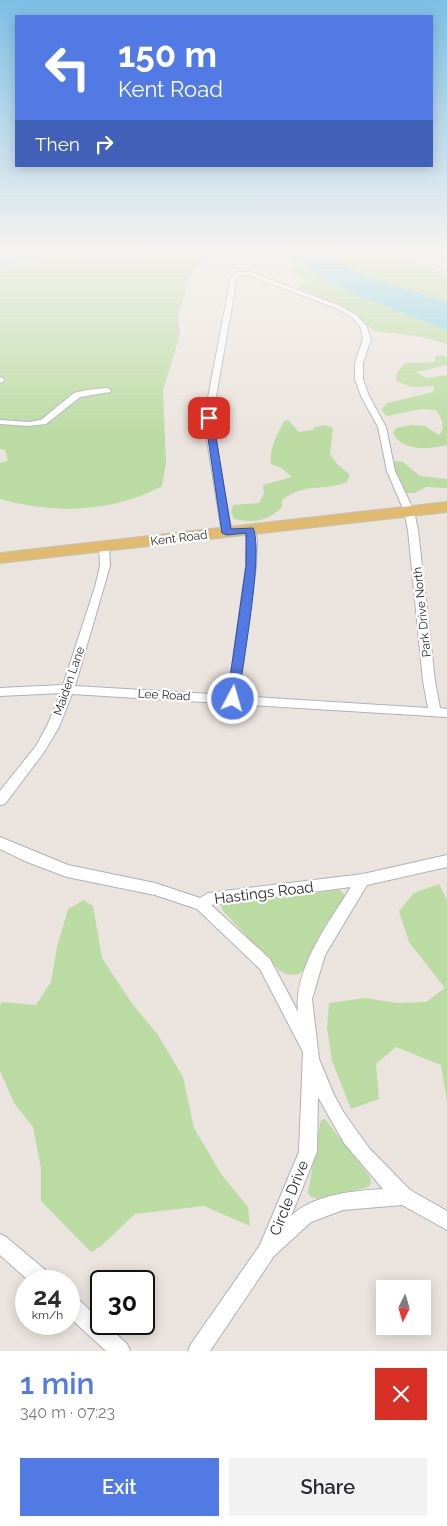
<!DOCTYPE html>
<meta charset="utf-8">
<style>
:root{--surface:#fff;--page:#f2f2f3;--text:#2b2b33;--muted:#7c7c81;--accent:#517ae5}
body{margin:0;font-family:Raleway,sans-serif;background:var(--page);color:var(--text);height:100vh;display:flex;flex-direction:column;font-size:19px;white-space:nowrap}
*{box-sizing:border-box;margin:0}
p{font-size:16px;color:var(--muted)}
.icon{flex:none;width:28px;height:28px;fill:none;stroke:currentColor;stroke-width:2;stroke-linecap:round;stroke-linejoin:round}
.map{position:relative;height:1351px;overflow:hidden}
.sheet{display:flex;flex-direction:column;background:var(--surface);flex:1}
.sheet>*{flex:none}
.top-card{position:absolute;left:15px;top:15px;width:418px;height:152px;border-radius:0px;box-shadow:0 2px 12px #0003;background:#517ae5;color:#fff;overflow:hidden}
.needle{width:32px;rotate:185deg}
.buttons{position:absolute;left:376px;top:1280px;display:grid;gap:10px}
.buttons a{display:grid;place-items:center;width:55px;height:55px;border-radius:0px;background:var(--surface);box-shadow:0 2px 12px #0003;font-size:25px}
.speed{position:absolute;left:15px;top:1270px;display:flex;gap:10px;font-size:25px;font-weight:700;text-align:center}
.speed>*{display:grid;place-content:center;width:65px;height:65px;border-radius:50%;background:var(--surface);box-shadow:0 2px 12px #0003;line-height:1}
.speed small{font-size:12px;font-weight:400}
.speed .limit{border:2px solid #111;border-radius:8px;background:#fff;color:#111}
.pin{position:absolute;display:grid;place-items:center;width:42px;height:42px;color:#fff;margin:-21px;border-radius:10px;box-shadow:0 2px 8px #0006}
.me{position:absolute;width:55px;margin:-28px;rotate:6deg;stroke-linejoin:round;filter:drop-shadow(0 0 4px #0008)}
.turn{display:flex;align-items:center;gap:18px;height:105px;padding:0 20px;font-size:22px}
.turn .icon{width:65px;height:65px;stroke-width:2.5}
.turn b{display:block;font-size:35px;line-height:42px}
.then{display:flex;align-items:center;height:48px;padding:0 20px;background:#0003;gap:10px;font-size:19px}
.round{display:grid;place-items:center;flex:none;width:52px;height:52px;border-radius:0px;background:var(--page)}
.headline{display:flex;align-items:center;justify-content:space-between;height:85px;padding:0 20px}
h1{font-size:30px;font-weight:600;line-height:38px;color:var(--accent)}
.cta{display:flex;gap:10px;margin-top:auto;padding:10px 20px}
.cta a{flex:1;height:58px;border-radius:0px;background:var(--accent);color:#fff;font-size:20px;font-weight:600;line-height:58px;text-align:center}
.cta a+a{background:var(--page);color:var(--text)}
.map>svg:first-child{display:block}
</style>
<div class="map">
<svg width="447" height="1351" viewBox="0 0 447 1351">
<rect width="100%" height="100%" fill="#ebe4de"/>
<g fill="#badba1">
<path d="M 62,249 L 374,249 L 431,266 L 447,277 L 447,302 L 364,275 L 326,257 L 213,254 L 191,274 L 178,316 L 180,335 L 163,390 L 166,463 L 162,486 C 112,513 54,514 0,499 L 0,463 L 8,461 L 5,450 L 0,449 L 0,266 L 47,257 Z"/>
<path d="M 298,262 L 307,266 L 326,280 L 358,296 L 447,330 L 447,344 L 423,337 L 374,331 L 352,312 L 301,289 L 298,285 L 311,281 L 289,272 L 289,270 L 297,267 Z"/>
<path d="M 443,355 L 447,358 L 447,365 L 416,372 L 426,378 L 447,375 L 447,445 C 430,449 402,452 393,433 L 396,428 L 411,425 L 425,426 L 439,435 C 447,428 441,418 436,410 L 421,409 L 387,416 L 381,410 L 387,403 L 433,392 L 434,386 L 412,387 L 396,381 L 397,372 L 405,363 L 435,362 L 435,356 Z"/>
<path d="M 288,420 L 299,432 L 312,430 L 315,427 L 325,425 L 333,428 L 330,454 L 337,464 L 350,475 L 347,482 C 321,492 305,482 282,500 L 282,507 C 267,522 254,523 234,519 L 231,512 L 233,505 L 259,503 L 264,493 L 263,485 L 292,477 L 281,468 L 271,464 C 269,447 277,436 284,421 Z"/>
<path d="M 392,461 L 403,462 L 420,476 L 447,479 L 447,488 L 426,487 L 415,493 L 404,493 L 391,473 Z"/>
<path d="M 439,884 L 447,900 L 447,1101 L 441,1065 L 396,1047 L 376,1064 L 379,1099 L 351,1109 L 332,1061 L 327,1027 L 329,1003 L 365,998 L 397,1003 L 426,1002 L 445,988 L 409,942 L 399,911 L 414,893 Z"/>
<path d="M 336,890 L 340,890 L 346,896 L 344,904 L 328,921 L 303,970 L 299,974 L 289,975 L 280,971 L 223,911 L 221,906 L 223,902 L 280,898 Z"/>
<path d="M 84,900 L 93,906 L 102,958 L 133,1005 L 158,1035 L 183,1077 L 194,1128 L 221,1174 L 248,1207 L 250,1226 L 204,1206 L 135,1214 L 101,1246 L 91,1252 L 41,1201 L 41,1168 L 33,1127 L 14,1103 L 0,1071 L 0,1005 L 2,1002 L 36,1005 L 51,982 L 57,947 L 68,909 Z"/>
<path d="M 325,1119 L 370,1177 L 371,1182 L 369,1187 L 319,1199 L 311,1197 L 308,1193 L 320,1124 L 321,1120 Z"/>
</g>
<g fill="#7dd0e1">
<path d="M 23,249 L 64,249 L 70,252 L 128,254 L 136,253 L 144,249 L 161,249 L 130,258 L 52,255 L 47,257 L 0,266 L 0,257 Z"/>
<path d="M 265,249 L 311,249 L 364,275 L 447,302 L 447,330 L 358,296 L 326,280 L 307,266 Z"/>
</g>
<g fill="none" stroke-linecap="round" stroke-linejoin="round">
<g stroke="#afb1b9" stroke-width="2">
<g id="minor">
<path d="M 392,249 L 400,249 L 447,265 L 447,269 Z"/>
<path d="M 236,272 L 251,272 L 340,306 L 356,315 L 366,325 L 371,339 L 363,363 L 363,379 L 369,396 L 386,427 L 395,471 L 414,511 L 418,530 L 435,681 L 440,708 L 447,709 L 447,717 L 72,694 L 59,727 L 44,752 L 5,804 L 0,805 L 0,791 L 36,746 L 47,726 L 61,693 L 0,696 L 0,688 L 63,685 L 95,587 L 100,566 L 99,547 L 104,544 L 109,547 L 110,566 L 75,686 L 228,695 L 246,566 L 247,540 L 245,530 L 250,527 L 255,530 L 257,540 L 256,566 L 239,696 L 428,708 L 423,681 L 408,530 L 404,511 L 387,471 L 378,427 L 361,396 L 355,379 L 355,363 L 363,339 L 360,326 L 352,317 L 336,308 L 248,275 L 240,275 L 237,277 L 214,408 L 215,440 L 232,533 L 227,536 L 222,533 L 207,440 L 206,408 L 231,277 Z"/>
<path d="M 0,377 L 4,379 L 3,382 L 0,382 Z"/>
<path d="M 107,388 L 111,390 L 110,392 L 80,397 L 46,424 L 28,426 L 0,424 L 0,420 L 28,422 L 41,420 L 74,393 L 87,390 Z"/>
<path d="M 0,837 L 68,865 L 155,883 L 200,898 L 208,893 L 363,874 L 447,855 L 447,867 L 367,885 L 325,955 L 312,999 L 319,1059 L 334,1095 L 344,1113 L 369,1148 L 410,1190 L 447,1211 L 447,1230 L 402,1205 L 343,1210 L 311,1222 L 274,1256 L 210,1351 L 188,1351 L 191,1344 L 260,1245 L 299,1152 L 303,1052 L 260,969 L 197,909 L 155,895 L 67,877 L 27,862 L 0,849 ZM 351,887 C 329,922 293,970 298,1012 L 270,959 L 211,905 ZM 318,1097 L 344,1143 L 383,1189 C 353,1191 314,1194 291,1216 L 317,1152 Z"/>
<path d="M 0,1234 L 6,1237 L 50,1274 L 52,1281 L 29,1281 L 0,1255 Z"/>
<path d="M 69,1295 L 76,1297 L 101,1321 L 101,1324 L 105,1324 L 127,1344 L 130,1351 L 106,1351 L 69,1317 Z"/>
</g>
</g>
<g stroke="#c3c3c3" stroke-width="2">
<path id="primary" d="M 447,502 L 447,512 L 0,563 L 0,553 Z"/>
</g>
<use href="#minor" fill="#fff" fill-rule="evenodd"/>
<use href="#primary" fill="#e1bb6d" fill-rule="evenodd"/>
</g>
<linearGradient id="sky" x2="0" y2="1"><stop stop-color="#7dbfe5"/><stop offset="0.57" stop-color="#f6f3f0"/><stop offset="1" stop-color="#f6f3f0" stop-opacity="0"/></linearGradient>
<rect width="447" height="438" fill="url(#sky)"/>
<path fill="#517ae5" stroke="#354f95" d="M 209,415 L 213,418 L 231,529 L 253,528 C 264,549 242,669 238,699 L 233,703 L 227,699 L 246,566 L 246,533 L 227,535 L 222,533 L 205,418 Z"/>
<g text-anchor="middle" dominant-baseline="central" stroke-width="4.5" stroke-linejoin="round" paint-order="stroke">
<g font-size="12" fill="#2a2a2a" stroke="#fff">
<text transform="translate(179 538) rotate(-7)">Kent Road</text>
<text transform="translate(422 612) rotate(-96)">Park Drive North</text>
<text transform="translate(69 681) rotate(-71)">Maiden Lane</text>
<text transform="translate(164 695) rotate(3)">Lee Road</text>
</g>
<g font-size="15" fill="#2a2a2a" stroke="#fff">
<text transform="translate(264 893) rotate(-7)">Hastings Road</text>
<text transform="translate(289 1198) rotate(-68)">Circle Drive</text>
</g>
</g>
</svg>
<div class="buttons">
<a><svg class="needle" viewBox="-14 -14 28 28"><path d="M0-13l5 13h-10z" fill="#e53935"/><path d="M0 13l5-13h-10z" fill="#7c7c81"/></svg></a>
</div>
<div class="speed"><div>24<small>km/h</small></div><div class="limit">30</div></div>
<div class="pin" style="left:209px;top:418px;background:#d93025"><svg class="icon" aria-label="arrive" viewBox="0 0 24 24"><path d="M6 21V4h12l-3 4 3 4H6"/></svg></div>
<svg class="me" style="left:233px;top:699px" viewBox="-20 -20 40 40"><circle r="17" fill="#517ae5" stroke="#fff" stroke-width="3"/><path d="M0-11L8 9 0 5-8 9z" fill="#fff"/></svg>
<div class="top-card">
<div class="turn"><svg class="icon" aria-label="left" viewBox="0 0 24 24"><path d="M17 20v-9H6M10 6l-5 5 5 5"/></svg><div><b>150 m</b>Kent Road</div></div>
<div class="then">Then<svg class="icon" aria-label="right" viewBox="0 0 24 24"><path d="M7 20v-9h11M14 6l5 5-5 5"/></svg></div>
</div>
</div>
<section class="sheet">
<div class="headline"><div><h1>1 min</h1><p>340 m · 07:23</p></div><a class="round" style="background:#d93025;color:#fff"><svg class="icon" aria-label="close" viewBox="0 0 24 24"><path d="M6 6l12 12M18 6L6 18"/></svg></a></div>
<div class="cta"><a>Exit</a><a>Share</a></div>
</section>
